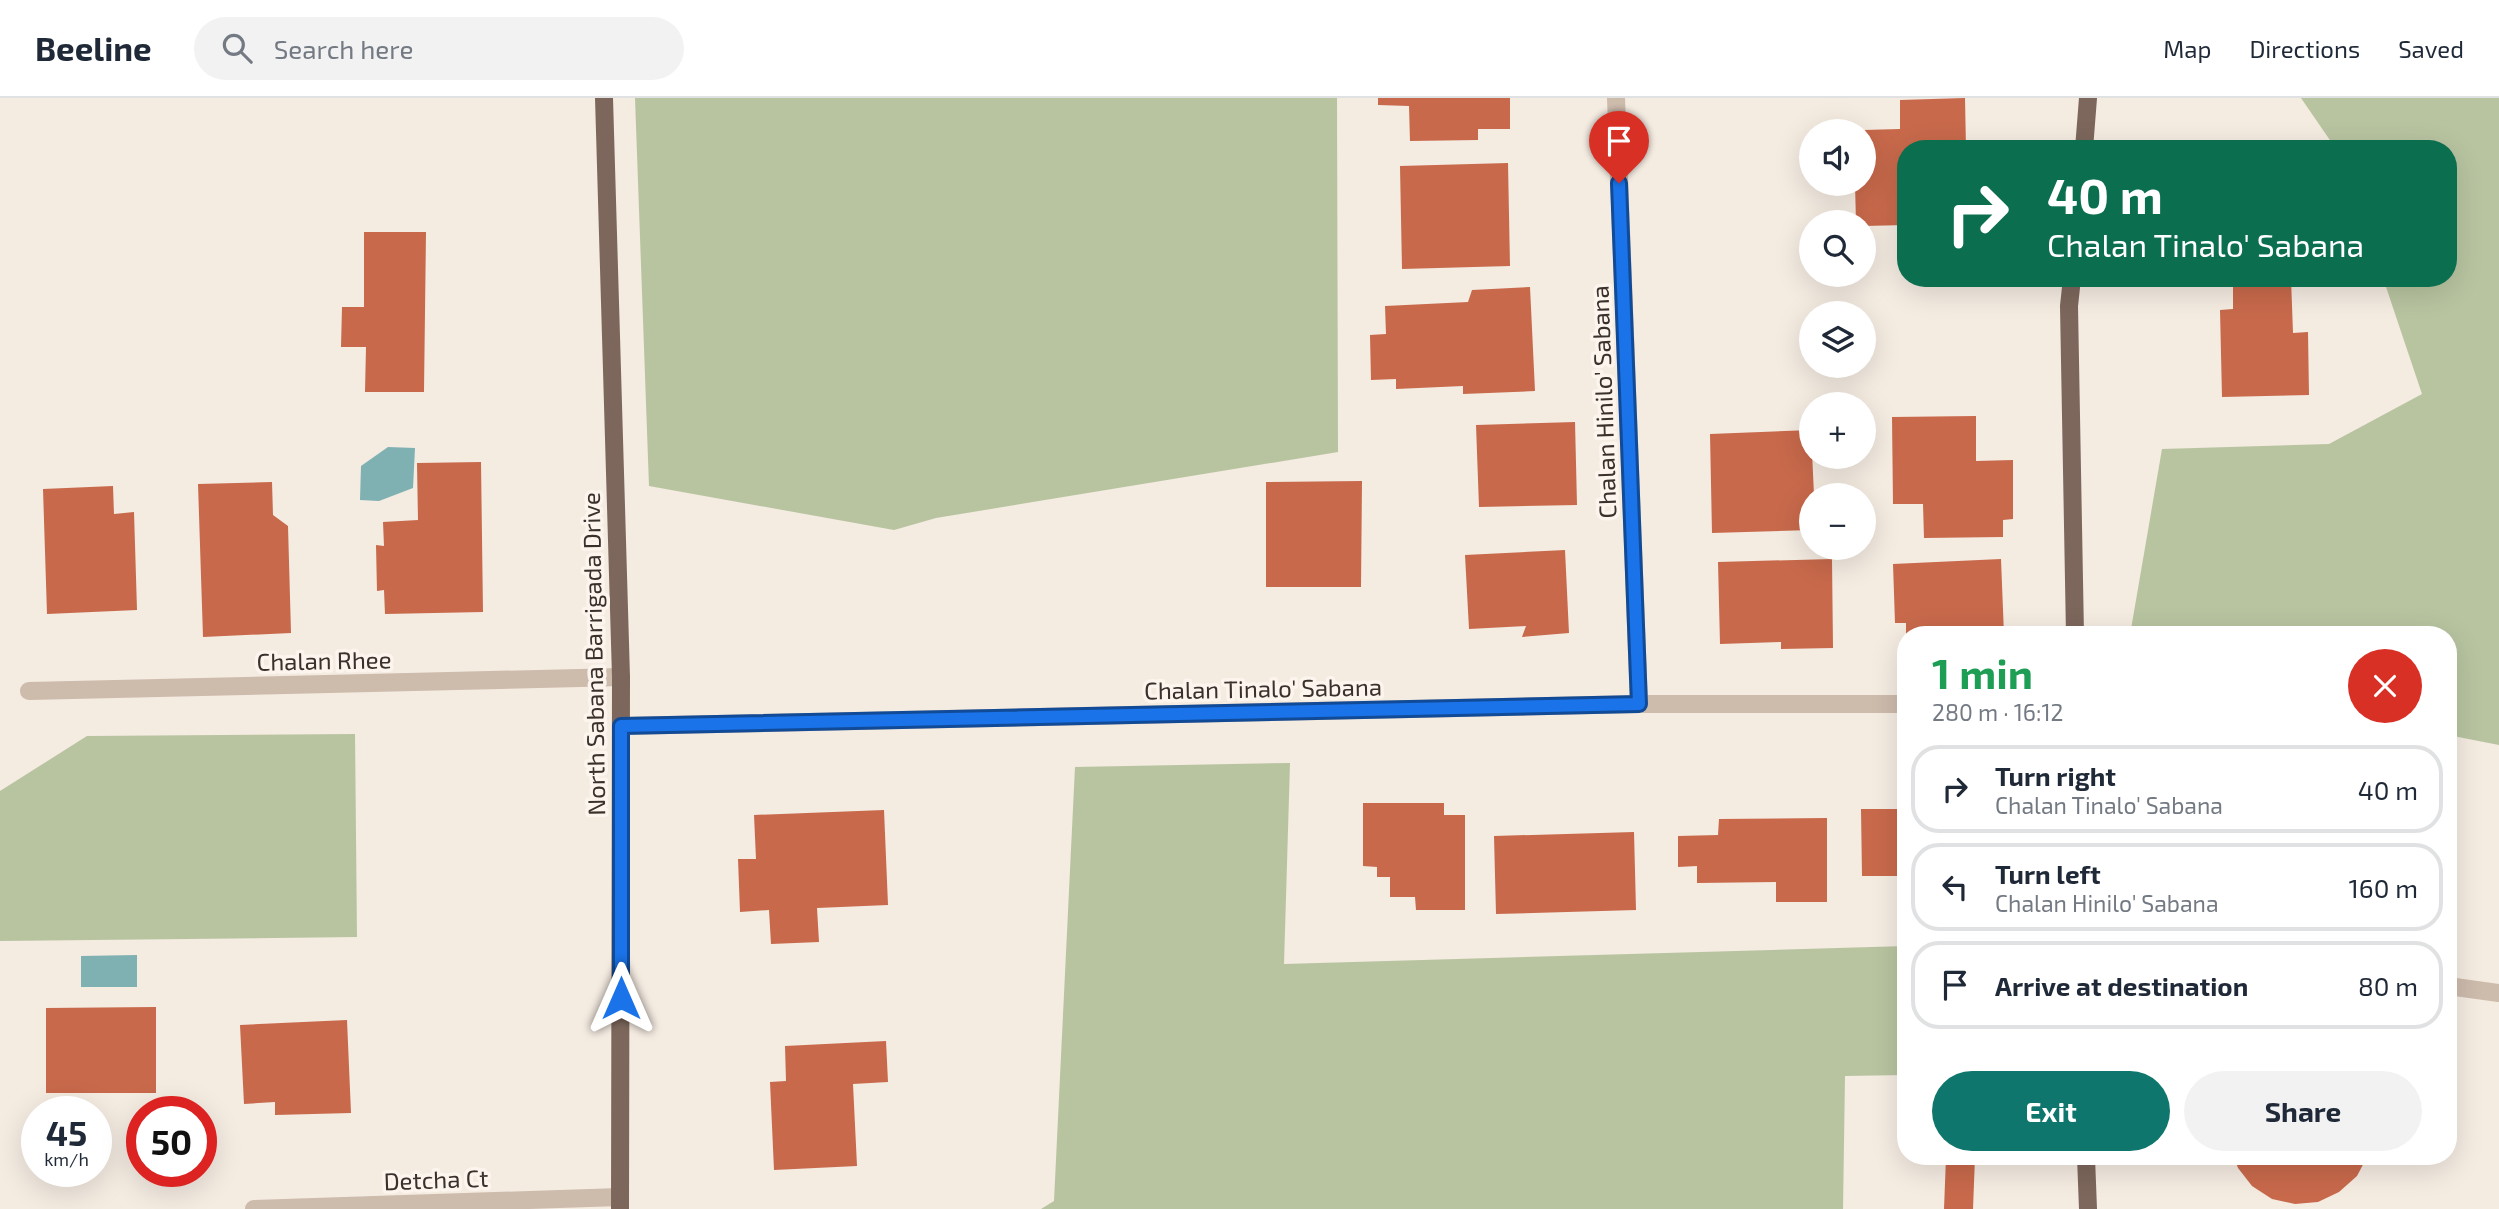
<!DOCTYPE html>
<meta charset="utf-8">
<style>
:root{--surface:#fff;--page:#f2f2f3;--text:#1f2937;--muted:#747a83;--line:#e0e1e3;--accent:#0f766e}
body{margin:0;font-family:"Exo 2",sans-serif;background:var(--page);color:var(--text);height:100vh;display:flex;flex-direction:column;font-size:26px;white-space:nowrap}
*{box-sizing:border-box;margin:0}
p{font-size:23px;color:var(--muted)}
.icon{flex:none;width:38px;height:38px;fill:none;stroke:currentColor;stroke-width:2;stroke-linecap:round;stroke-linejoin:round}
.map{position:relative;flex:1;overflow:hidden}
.sheet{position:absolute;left:1897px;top:528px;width:560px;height:539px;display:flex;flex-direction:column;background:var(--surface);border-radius:28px;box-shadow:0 7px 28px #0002}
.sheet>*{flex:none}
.top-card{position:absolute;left:1897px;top:42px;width:560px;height:147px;border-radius:28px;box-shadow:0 7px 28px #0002;background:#0b6e4f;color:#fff;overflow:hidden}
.fabs{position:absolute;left:1799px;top:21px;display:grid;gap:14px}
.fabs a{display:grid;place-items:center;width:77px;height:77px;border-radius:50%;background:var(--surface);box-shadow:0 7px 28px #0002;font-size:35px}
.speed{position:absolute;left:21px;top:998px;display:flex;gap:14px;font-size:35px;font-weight:700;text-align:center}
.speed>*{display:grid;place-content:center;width:91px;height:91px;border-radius:50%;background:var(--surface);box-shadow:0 7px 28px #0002;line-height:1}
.speed small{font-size:18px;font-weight:400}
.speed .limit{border:10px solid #d22;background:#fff;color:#111}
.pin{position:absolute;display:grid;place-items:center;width:60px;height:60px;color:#fff;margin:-72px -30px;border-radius:50% 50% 50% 0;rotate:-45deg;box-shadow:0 0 7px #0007}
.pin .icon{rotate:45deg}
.me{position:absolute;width:77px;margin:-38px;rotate:0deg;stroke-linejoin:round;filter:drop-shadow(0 0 5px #0008)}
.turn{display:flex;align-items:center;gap:24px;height:147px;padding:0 35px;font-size:32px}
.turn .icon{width:91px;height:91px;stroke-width:2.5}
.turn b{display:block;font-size:49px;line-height:60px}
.round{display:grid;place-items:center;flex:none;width:74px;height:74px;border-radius:37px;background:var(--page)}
.head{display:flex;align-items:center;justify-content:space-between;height:119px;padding:0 35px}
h1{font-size:42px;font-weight:700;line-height:52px;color:#1e9e55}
.primary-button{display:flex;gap:14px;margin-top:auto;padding:14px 35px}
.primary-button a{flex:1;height:80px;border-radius:42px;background:var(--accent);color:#fff;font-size:28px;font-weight:700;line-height:80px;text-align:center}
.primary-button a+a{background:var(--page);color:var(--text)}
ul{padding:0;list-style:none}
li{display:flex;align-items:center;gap:21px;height:88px;margin:0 14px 10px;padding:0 21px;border:4px solid var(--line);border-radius:28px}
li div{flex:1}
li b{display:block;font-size:26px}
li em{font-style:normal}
header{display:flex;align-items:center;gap:42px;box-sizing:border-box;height:98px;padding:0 35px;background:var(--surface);border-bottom:2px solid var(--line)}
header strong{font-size:33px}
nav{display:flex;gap:38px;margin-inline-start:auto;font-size:24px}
.search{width:490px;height:63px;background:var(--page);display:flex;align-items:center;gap:18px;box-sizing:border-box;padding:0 24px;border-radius:38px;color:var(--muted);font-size:26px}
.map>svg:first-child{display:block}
</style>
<header>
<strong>Beeline</strong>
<div class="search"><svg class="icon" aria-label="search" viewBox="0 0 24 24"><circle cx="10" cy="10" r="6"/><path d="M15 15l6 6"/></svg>Search here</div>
<nav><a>Map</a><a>Directions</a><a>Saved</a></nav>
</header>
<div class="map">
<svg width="2499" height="1111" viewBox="0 0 2499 1111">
<rect width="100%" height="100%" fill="#f4ebe1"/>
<g fill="#b8c4a0">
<path d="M 635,0 L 1337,0 L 1338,354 L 936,420 L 894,432 L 649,388 Z"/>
<path d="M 2301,0 L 2499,0 L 2499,647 L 2448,637 L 2448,537 L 2130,537 L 2162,351 L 2329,346 L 2422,296 L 2383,180 L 2448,180 L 2448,51 L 2336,51 Z"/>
<path d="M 355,636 L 357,839 L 0,843 L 0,693 L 87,638 Z"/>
<path d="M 1290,665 L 1284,866 L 1906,848 L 1906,977 L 1845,978 L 1843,1111 L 1041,1111 L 1054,1103 L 1075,669 Z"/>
</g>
<g fill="#7fb0b2">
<path d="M 388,349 L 415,350 L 413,390 L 379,403 L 360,402 L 361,368 Z"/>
<path d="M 137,857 L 137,889 L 81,889 L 81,858 Z"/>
</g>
<g fill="#c8694b">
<path d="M 1378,0 L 1510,0 L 1510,31 L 1478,31 L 1478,42 L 1410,43 L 1409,8 L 1378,7 Z"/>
<path d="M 1965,0 L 1966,51 L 1906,51 L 1906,127 L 1864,128 L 1864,124 L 1856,124 L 1855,86 L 1864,86 L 1864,32 L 1900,31 L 1900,2 Z"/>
<path d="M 1508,65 L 1510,168 L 1402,171 L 1400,68 Z"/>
<path d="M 364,134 L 426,134 L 424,294 L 365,294 L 366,249 L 341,249 L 342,209 L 364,209 Z"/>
<path d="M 2233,180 L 2291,180 L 2293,235 L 2308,234 L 2309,297 L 2222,299 L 2220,212 L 2233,211 Z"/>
<path d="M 1530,189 L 1535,293 L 1463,296 L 1463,288 L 1396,291 L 1396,281 L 1371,282 L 1370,237 L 1386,236 L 1385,208 L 1468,204 L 1472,192 Z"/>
<path d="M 1976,318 L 1976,363 L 2013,362 L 2013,421 L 2003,422 L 2003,439 L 1924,440 L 1923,406 L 1893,406 L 1892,319 Z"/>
<path d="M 1575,324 L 1577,407 L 1479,409 L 1476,327 Z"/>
<path d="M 1811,332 L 1814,397 L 1811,397 L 1811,432 L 1712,435 L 1710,336 Z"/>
<path d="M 481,364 L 483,514 L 385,516 L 384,492 L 377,493 L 376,447 L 384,448 L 383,424 L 418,422 L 417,365 Z"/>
<path d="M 1362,383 L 1361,489 L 1266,489 L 1266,384 Z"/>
<path d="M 272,384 L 273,417 L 288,428 L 291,535 L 203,539 L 198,386 Z"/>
<path d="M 113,388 L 114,416 L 134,414 L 137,512 L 47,516 L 43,391 Z"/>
<path d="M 1565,452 L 1569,535 L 1522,539 L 1526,528 L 1469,531 L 1465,457 Z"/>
<path d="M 1832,461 L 1833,550 L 1781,551 L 1781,544 L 1720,546 L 1718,464 Z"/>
<path d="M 2001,461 L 2004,537 L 1957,537 L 1956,535 L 1906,537 L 1906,525 L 1895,525 L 1893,466 Z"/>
<path d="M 1363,705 L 1444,705 L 1444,717 L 1465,717 L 1465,812 L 1416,812 L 1415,799 L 1390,799 L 1390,779 L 1377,779 L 1377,769 L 1363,768 Z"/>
<path d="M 1861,711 L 1906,711 L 1906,778 L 1862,778 Z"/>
<path d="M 884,712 L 888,807 L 817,810 L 819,844 L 771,846 L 769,812 L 740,814 L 738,761 L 756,761 L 754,717 Z"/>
<path d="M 1827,720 L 1827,804 L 1776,804 L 1776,784 L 1697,785 L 1697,768 L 1678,769 L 1678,738 L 1718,737 L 1719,721 Z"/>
<path d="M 1634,734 L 1636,812 L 1496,816 L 1494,738 Z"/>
<path d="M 156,909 L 156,995 L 46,995 L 46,910 Z"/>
<path d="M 347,922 L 351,1015 L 275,1017 L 275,1004 L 244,1006 L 240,927 Z"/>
<path d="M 886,943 L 888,984 L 853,986 L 857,1068 L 774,1072 L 770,984 L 786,983 L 785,948 Z"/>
<path d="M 1946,1059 L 1975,1059 L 1973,1111 L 1944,1111 Z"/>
<path d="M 2234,1059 L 2367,1059 L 2357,1078 L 2339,1094 L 2318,1104 L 2295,1106 L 2272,1101 L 2252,1088 L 2238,1070 Z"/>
</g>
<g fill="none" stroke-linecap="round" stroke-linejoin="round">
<g stroke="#cdbbac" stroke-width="18">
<path d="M 1616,0 L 1639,606"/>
<path d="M 29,593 L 621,579"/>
<path d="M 621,628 L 1639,606 L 1906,606"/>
<path d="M 2448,888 L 2499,895"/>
<path d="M 254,1111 L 620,1099"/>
</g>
<g stroke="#7d675c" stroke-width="18">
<path d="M 604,0 L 621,579 L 620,1111"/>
<path d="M 2084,51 L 2088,0"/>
<path d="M 2072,180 L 2069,208 L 2075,537"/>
<path d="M 2086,1059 L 2088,1111"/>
</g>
</g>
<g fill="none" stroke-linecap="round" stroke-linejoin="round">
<g stroke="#114b97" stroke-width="18">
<path id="route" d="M 621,900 L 621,628 L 1639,606 L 1619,85"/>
</g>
<use href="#route" stroke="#1a73e8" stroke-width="12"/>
</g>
<g text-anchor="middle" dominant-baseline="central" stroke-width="7" stroke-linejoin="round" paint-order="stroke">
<g font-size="24" fill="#3b302b" stroke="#fbf5ee">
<text transform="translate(1603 304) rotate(-92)">Chalan Hinilo' Sabana</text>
<text transform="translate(593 556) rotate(-91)">North Sabana Barrigada Drive</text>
<text transform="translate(324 562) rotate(-1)">Chalan Rhee</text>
<text transform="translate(1263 590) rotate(-1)">Chalan Tinalo' Sabana</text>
<text transform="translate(436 1081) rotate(-2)">Detcha Ct</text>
</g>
</g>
</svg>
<div class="fabs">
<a><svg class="icon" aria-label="sound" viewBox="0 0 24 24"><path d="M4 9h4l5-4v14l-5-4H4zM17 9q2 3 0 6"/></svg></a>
<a><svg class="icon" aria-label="search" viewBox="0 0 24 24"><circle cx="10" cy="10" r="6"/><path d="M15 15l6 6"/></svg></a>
<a><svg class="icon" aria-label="layers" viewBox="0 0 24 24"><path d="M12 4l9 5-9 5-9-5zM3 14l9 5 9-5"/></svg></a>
<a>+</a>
<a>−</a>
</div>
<div class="speed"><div>45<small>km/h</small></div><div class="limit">50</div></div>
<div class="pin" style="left:1619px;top:85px;background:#d93025"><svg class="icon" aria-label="arrive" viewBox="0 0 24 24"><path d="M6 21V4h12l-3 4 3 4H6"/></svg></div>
<svg class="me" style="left:621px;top:900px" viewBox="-20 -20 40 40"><path d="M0-17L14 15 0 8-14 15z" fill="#1a73e8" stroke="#fff" stroke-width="4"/></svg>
<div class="top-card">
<div class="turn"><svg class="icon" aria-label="right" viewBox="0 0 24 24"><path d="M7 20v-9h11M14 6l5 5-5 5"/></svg><div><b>40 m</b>Chalan Tinalo' Sabana</div></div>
</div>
<section class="sheet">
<div class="head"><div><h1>1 min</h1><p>280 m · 16:12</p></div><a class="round" style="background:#d93025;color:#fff"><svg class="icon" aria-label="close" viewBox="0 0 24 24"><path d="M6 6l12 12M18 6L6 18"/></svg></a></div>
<ul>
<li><svg class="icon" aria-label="right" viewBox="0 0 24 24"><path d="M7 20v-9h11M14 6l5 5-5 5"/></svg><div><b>Turn right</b><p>Chalan Tinalo' Sabana</p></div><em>40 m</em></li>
<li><svg class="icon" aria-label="left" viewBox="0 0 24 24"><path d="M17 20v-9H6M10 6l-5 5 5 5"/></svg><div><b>Turn left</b><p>Chalan Hinilo' Sabana</p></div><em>160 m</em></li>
<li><svg class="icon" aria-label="arrive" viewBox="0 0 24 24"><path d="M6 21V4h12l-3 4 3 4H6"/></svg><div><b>Arrive at destination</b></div><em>80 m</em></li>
</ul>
<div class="primary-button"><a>Exit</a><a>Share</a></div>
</section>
</div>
